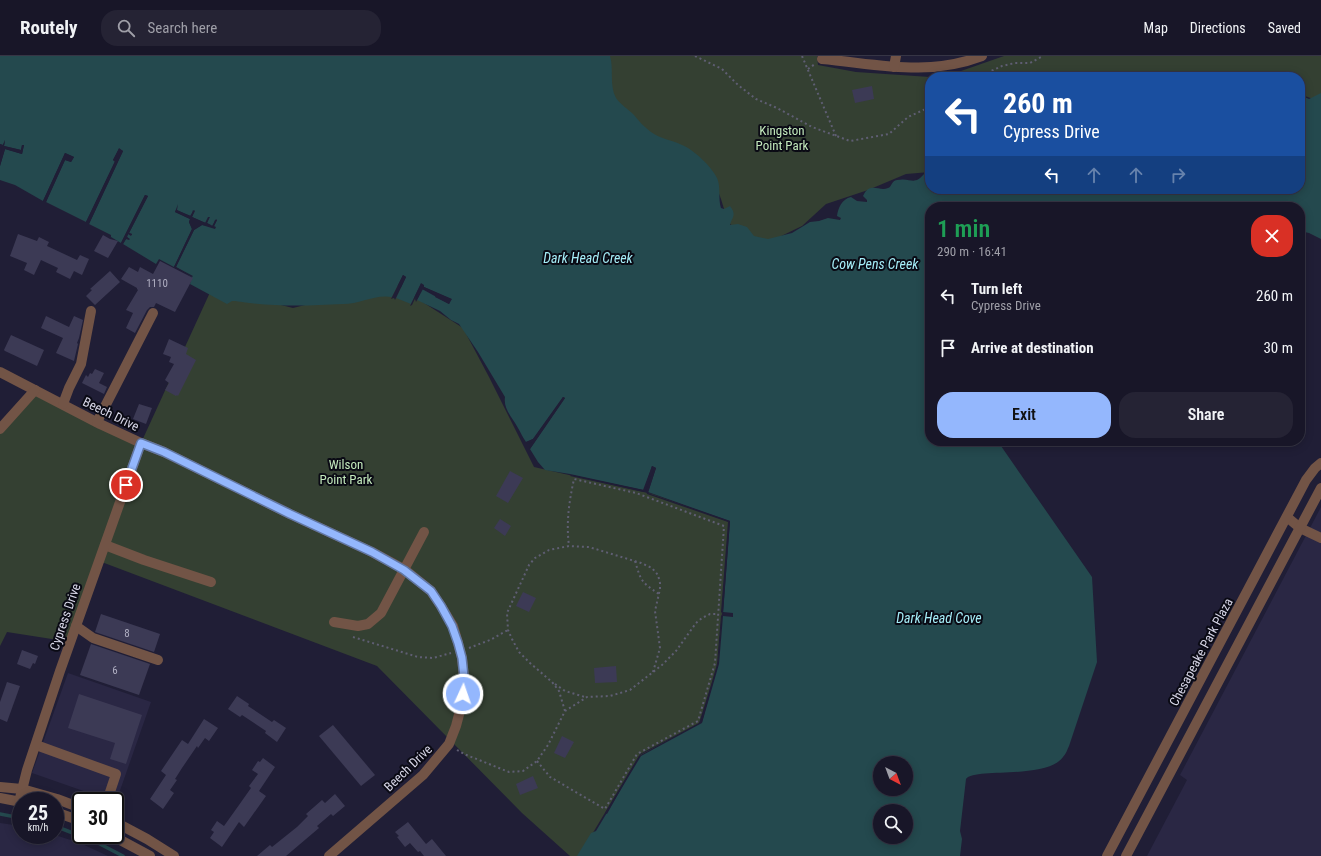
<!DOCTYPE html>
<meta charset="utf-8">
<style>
:root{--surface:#181628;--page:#252334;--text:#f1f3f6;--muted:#9f9fa8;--line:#363545;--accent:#94b7fd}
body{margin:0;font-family:"Roboto Condensed",sans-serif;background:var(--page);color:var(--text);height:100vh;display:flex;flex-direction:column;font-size:15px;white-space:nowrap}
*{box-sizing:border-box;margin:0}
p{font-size:13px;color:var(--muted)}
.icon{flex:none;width:22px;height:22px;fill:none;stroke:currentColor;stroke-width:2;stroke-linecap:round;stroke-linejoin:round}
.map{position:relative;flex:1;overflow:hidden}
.panel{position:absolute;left:925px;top:146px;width:380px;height:244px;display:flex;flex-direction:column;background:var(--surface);border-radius:16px;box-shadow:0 2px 10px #0003,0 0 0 1px var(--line)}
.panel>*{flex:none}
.top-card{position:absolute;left:925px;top:16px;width:380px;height:122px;border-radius:16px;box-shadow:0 2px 10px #0003,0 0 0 1px var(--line);background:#1a4fa0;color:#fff;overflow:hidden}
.needle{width:26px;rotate:139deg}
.tools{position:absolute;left:873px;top:700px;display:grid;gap:8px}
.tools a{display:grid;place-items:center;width:40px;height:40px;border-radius:50%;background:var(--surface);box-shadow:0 2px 10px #0003,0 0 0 1px var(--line);font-size:20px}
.speed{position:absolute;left:12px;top:736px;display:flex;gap:8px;font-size:20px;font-weight:700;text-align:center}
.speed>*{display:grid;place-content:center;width:52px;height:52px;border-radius:50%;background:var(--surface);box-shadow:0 2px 10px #0003,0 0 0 1px var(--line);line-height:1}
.speed small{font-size:10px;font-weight:400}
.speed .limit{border:2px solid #111;border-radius:6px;background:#fff;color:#111}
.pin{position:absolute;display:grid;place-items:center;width:34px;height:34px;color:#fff;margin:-17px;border:2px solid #fff;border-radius:50%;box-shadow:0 1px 4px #0007}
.me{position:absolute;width:44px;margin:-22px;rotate:3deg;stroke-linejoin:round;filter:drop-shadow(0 0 3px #0008)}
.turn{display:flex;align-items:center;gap:14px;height:84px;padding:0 12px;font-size:18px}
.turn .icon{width:52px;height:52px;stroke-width:2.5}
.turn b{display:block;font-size:28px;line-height:34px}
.lanes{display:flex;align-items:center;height:38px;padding:0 12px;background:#0003;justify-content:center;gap:20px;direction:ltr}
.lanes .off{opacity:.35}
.round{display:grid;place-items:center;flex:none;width:42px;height:42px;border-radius:16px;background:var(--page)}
.overview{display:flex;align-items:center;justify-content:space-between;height:68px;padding:0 12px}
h1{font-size:24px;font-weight:600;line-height:30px;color:#1e9e55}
.button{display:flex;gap:8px;margin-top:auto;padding:8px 12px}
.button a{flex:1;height:46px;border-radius:16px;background:var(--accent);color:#111;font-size:16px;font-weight:600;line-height:46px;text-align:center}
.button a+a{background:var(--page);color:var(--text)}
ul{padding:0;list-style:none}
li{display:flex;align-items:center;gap:12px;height:52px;padding:0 12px}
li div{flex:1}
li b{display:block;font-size:15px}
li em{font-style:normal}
header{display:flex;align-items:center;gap:24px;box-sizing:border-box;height:56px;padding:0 20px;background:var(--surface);border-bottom:1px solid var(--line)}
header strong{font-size:19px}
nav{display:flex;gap:22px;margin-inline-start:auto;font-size:14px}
.search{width:280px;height:36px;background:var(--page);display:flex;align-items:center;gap:10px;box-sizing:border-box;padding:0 14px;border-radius:16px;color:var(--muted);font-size:15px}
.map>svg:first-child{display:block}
</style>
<header>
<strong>Routely</strong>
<div class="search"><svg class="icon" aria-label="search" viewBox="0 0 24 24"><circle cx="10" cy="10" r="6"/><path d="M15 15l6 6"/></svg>Search here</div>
<nav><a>Map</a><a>Directions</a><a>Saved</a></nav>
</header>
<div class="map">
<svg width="1321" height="800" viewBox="0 0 1321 800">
<rect width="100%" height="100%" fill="#201e36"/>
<g fill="#2a2744">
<path d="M 1321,451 L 1321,800 L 1147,800 L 1187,724 L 1180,719 Z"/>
<path d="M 68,617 L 151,646 L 116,746 L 115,745 L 112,745 L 32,717 Z"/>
<path d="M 0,767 L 21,770 L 21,779 L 55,779 L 80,787 L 108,800 L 0,800 Z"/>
</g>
<g fill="#344032">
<path d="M 591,0 L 817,0 L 818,9 L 856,16 L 930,21 L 930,116 L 906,118 L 868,134 L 826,148 L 802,170 L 775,183 L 758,185 L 742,179 L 728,166 L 721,143 L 712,119 L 651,79 L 606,38 Z"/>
<path d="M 1004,0 L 1321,0 L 1321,46 L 1305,40 L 1300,42 L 1300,21 L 931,21 L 961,15 Z"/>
<path d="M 393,227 L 463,272 L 489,321 L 534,411 L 652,438 L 729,466 L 718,607 L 699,667 L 639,700 L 579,800 L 570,800 L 522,757 L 377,610 L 99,505 L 71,586 L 7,576 L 0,590 L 0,373 L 35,334 L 141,387 L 212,232 L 293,252 Z"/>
</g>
<path fill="#24494e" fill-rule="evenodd" d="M 0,0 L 610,0 C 614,13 609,29 616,42 C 621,49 628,53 634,59 C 639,65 644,71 651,76 C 660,83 672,84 682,89 C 694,94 711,110 717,122 C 721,130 718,143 721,152 L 724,153 L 730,150 C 737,159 732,161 730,169 L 738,168 L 747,171 L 754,180 L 768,183 L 792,177 L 810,166 L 819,165 L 828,162 L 840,164 L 841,162 L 837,160 C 838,152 842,143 851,141 L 857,145 L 867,146 L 867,144 L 863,140 C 870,125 879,136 888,132 C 892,131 891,125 897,124 C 912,121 913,131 925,117 L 930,118 L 930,133 L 1300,133 L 1300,39 L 1309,43 L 1321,37 L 1321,183 L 1309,177 L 1300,175 L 1300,151 L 930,151 L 930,385 L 1002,385 L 1001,390 L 1010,403 L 1092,521 L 1097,606 L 1069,690 C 1067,694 1066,698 1063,701 C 1047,724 975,711 966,723 L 960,775 L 962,783 L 960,800 L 577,800 L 591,777 L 596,775 L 641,700 L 702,667 L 719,608 L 723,560 L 733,561 L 733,557 L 723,556 L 730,465 L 648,436 L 656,412 L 652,410 L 644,434 L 570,418 L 545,414 L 538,406 L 530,393 L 565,342 L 563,341 L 533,383 L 526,386 C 523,382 521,377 518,372 C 513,362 503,353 505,341 L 478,296 L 459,268 L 451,264 L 440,255 L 417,244 L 422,233 L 449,248 L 451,243 L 424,231 L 421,228 L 411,248 L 396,242 L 406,221 L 403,219 L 392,241 C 375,238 360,248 343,248 C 307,250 271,251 235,245 L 232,245 L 227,248 L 190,228 L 192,221 L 176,211 L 194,174 L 202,169 L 214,170 L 217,164 L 215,164 L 213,170 L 207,167 L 209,161 L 206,167 L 192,161 L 194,155 L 193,154 L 191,160 L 176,154 L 175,156 L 190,163 L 189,166 L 192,173 L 174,211 L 159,203 L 156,208 L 123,188 L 126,183 L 129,183 L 127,181 L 128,178 L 132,179 L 132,178 L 129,177 L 148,140 L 145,139 L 121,187 L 111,181 L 111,179 L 89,168 L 123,95 L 119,93 L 113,104 L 115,105 L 86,166 L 46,146 L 65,104 L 71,106 L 74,101 L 65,97 L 43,145 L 15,129 L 0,124 L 0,110 L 5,93 L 22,98 L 24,89 L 22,89 L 21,94 L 4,90 L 5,84 L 3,89 L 0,88 ZM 880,707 L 906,707 L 906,733 L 880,733 ZM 880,755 L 906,755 L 906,781 L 880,781 Z"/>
<g fill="#201e36">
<path d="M 5,84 L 4,90 L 21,94 L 22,89 L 24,89 L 22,98 L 5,93 L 0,110 L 0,100 L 2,92 L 0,91 L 0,88 L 3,89 Z"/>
<path d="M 119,92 L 123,95 L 89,168 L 86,166 L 115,106 L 113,104 Z"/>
<path d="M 65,97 L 74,101 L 71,106 L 65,104 L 46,146 L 43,145 Z"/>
<path d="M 145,139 L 148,140 L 129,177 L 132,178 L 131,180 L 128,178 L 127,181 L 130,183 L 129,184 L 126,183 L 123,188 L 121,187 Z"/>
<path d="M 178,148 L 177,154 L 190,160 L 194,154 L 195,155 L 192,161 L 205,167 L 208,161 L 210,161 L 207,167 L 212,170 L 216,163 L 217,164 L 214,170 L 216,171 L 215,173 L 202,169 L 194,174 L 176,211 L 193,220 L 192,221 L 174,211 L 192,173 L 189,166 L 190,163 L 175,156 Z"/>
<path d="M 403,219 L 406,221 L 396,242 L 395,244 L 394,242 L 391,243 Z"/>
<path d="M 421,227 L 424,229 L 424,231 L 452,243 L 449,248 L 435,241 L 436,239 L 423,233 L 416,246 L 415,243 L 421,230 L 412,249 L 410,250 Z"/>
<path d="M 563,341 L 565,342 L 530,393 L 529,391 L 532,386 L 527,388 L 526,386 L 533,383 Z"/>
<path d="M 652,410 L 656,412 L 648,437 L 730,465 L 723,558 L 721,556 L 728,466 L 647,438 L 646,435 L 654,413 L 645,435 L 644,436 L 570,420 L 571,419 L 643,434 Z"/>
<path d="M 723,558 L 723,560 L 722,561 L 718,608 L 702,666 L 640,699 L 607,758 L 605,757 L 640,698 L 701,666 L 717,608 L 721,560 Z"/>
</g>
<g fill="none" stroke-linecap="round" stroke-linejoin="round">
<g stroke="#24494e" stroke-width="3.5">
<path d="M 0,758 L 21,762"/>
<path d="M 55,770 L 98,787 L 123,800"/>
</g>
</g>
<g fill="#3c3a55">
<path d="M 872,30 L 874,43 L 855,47 L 852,34 Z"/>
<path d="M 18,178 L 37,185 L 39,181 L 49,186 L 47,190 L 77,204 L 80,199 L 89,203 L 82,219 L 74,215 L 70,223 L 56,216 L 58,212 L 41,204 L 34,219 L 24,214 L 27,207 L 10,200 Z"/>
<path d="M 103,179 L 110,183 L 118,185 L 108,202 L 94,195 Z"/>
<path d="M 160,205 L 193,222 L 175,256 L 156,247 L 154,251 L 150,251 L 147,254 L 135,277 L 126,272 L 133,257 L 126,254 L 138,234 L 137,233 L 137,232 L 121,223 L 129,211 L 138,216 L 140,211 L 153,218 Z"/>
<path d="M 110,215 L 120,226 L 95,249 L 86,240 L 92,234 L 90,233 Z"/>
<path d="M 46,260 L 69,271 L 74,260 L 83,264 L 79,282 L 77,287 L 78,288 L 74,305 L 56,297 L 63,282 L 41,272 Z"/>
<path d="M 11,279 L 44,294 L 37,310 L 5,295 L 4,294 Z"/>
<path d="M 169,283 L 188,292 L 186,298 L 196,304 L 178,340 L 177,339 L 176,340 L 165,334 L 169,327 L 165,324 L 174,308 L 169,306 L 171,301 L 163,298 Z"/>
<path d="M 95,313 L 104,317 L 99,327 L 107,331 L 104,338 L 82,327 L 86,319 L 88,321 L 90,317 L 92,318 Z"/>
<path d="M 139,348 L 152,352 L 146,368 L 133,363 Z"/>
<path d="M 510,415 L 523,422 L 508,447 L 496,440 Z"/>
<path d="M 500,463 L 511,470 L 505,480 L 494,472 Z"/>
<path d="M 523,536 L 536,542 L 529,556 L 516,550 Z"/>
<path d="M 101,558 L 160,578 L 154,596 L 95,576 Z"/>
<path d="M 91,588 L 150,608 L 139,639 L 80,619 Z"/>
<path d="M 22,594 L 38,600 L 35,608 L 33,607 L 30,613 L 17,608 Z"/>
<path d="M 616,610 L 617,626 L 595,627 L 594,612 Z"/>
<path d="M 7,626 L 20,630 L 7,666 L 0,663 L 0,646 Z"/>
<path d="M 79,638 L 142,659 L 126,708 L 110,703 L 115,687 L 68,672 Z"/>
<path d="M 237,640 L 249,648 L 248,650 L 272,666 L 274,664 L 286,672 L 277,686 L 265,677 L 266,675 L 242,659 L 240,661 L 228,653 Z"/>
<path d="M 204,663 L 218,672 L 209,685 L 205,682 L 198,692 L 197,690 L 182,712 L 175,723 L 177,724 L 170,734 L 174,737 L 163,753 L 150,743 L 166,719 L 161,715 L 182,684 L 188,688 Z"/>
<path d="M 333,669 L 375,719 L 361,730 L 319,680 Z"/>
<path d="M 562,680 L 574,686 L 565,702 L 554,697 Z"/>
<path d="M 263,702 L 275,711 L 259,735 L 266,740 L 244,771 L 239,766 L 222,791 L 210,782 L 214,776 L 211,774 L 217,765 L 224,770 L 239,749 L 251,732 L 249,730 L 258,718 L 252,714 L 258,705 L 260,706 Z"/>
<path d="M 533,720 L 538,732 L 520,739 L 516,728 Z"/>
<path d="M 335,738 L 345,750 L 333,760 L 331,758 L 317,770 L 319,772 L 286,800 L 257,800 L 270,789 L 272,791 L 297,771 L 308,760 L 306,758 L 322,744 L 325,747 Z"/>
<path d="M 408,766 L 426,788 L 432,783 L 446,800 L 424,800 L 420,795 L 418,796 L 410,787 L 405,791 L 397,781 L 399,780 L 395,776 Z"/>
</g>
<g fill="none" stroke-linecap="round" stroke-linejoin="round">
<g stroke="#5f5e73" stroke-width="2" stroke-dasharray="2 3" stroke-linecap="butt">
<path d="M 695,0 L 722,13 L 738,29 L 756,43 L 777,52 L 812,71 L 850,85 L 889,78 L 908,61 L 930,51"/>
<path d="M 802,0 L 836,80"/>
<path d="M 808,13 L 815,8"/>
<path d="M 978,21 L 1002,10 L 1015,7 L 1030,7 L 1043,0"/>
<path d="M 635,505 C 641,525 641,526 659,538"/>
<path d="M 353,581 L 418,601 L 433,602 L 451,597"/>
<path d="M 469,592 L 490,584 L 508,574"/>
<path d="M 555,628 L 565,635 L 585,641"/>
<path d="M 565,655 L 559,635 L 552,626 L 530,607 L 519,596 L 512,583 L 508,574 L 507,557 L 529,509 L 535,502 L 549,494 L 569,490 L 589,491 L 641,507 L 652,512 L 658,519 L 660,527 L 660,533 L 655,555 L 660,592 L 653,616"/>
<path d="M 457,694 L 464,698 L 509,716 L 523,715 L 537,705 L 548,689 L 565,655 L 587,641 L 610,640 L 630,634 L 662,609 L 676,595 L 696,567 L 702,562 L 710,558 L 718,558"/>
<path d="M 537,705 L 550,721 L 605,753 L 637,698 L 698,665 L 715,607 L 724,470 L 636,437 L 574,423 C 569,446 566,467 569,490"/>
</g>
<g stroke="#725446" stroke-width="10">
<path d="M 823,0 L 822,3 C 878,8 927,21 982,0"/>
<path d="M 894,11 L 896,0"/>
<path d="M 0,316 L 100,368 L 141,387 L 164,396 L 290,458 L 372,496 L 405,514 L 431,535 L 441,550 L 453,570 L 458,587 L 462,602 L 464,621 L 461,651 L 456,670 L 449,688 L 423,719 L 329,800"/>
<path d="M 63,348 L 69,332 L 81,308 L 91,255"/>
<path d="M 97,366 L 153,257"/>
<path d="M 0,373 L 35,334"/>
<path d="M 1287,461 L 1300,472 L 1321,482"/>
<path d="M 105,489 L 144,504 L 211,526"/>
<path d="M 334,566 L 358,570 L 368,568 L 381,557 L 424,476"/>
<path d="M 76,570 L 93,582 L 158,604"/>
<path d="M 36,689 L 116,718 L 107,745"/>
<path d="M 0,731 L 22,733 L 57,743 L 81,752"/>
<path d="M 0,742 L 21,746"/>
<path d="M 19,746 L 27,714 L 60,615 L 141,387"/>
<path d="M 55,756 L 81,765"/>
<path d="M 115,766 L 147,783 L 174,800"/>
<path d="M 111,779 L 150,800"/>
<path d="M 1107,800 L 1306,424 L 1315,412 L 1321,407"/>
<path d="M 1126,800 L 1321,432"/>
</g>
</g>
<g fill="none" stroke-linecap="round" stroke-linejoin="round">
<g stroke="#6077a4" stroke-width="10">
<path id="route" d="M 126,429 L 141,387 L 164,396 L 290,458 L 372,496 L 404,514 L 431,535 L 441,550 L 452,570 L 458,587 L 462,602 L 464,621 L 463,638"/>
</g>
<use href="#route" stroke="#94b7fd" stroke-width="7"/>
</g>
<g text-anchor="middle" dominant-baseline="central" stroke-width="4" stroke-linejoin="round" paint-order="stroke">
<g font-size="11" fill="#b0afc2">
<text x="157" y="227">1110</text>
<text x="127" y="577">8</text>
<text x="115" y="614">6</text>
</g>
<g font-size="13" fill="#c3e9bc" stroke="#0a0a14">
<text x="782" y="74">Kingston<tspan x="782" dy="15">Point Park</tspan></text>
<text x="346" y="408">Wilson<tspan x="346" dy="15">Point Park</tspan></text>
</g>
<g font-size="13" fill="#d7d6e7" stroke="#0a0a14">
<text transform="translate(111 358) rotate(26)">Beech Drive</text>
<text transform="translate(65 561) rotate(-71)">Cypress Drive</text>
<text transform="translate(1201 596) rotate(-62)">Chesapeake Park Plaza</text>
<text transform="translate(408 712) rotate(-44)">Beech Drive</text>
</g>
<g font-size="14" font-style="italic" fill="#a6eff9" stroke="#0a0a14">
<text x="588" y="202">Dark Head Creek</text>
<text x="875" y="208">Cow Pens Creek</text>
<text x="939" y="562">Dark Head Cove</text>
</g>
</g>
</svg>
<div class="tools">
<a><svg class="needle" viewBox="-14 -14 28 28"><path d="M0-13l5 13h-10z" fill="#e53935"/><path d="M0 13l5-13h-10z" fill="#9f9fa8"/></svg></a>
<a><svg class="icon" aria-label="search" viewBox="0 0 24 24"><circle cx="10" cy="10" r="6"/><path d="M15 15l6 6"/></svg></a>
</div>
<div class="speed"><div>25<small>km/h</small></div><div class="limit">30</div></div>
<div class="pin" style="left:126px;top:429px;background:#d93025"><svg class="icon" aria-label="arrive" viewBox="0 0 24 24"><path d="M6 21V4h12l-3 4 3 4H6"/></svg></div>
<svg class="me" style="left:463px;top:638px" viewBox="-20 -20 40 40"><circle r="17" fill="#94b7fd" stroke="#fff" stroke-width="3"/><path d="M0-11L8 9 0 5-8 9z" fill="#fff"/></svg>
<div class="top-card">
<div class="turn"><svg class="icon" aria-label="left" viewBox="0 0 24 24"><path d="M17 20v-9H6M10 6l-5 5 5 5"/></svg><div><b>260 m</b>Cypress Drive</div></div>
<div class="lanes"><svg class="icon" aria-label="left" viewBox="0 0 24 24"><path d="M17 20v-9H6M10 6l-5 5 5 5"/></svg><svg class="icon off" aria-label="ahead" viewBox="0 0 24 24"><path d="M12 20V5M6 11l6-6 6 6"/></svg><svg class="icon off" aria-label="ahead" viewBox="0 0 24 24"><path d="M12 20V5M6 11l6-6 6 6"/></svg><svg class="icon off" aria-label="right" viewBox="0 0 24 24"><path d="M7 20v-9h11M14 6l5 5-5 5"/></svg></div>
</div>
<section class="panel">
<div class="overview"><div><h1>1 min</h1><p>290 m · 16:41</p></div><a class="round" style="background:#d93025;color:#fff"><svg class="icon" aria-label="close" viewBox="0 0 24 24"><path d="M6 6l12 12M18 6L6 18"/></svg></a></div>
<ul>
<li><svg class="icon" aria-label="left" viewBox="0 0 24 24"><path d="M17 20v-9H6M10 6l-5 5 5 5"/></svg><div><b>Turn left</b><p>Cypress Drive</p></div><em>260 m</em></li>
<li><svg class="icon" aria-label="arrive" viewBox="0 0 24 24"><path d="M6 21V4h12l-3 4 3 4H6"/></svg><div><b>Arrive at destination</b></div><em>30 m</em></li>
</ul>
<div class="button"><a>Exit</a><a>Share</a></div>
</section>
</div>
